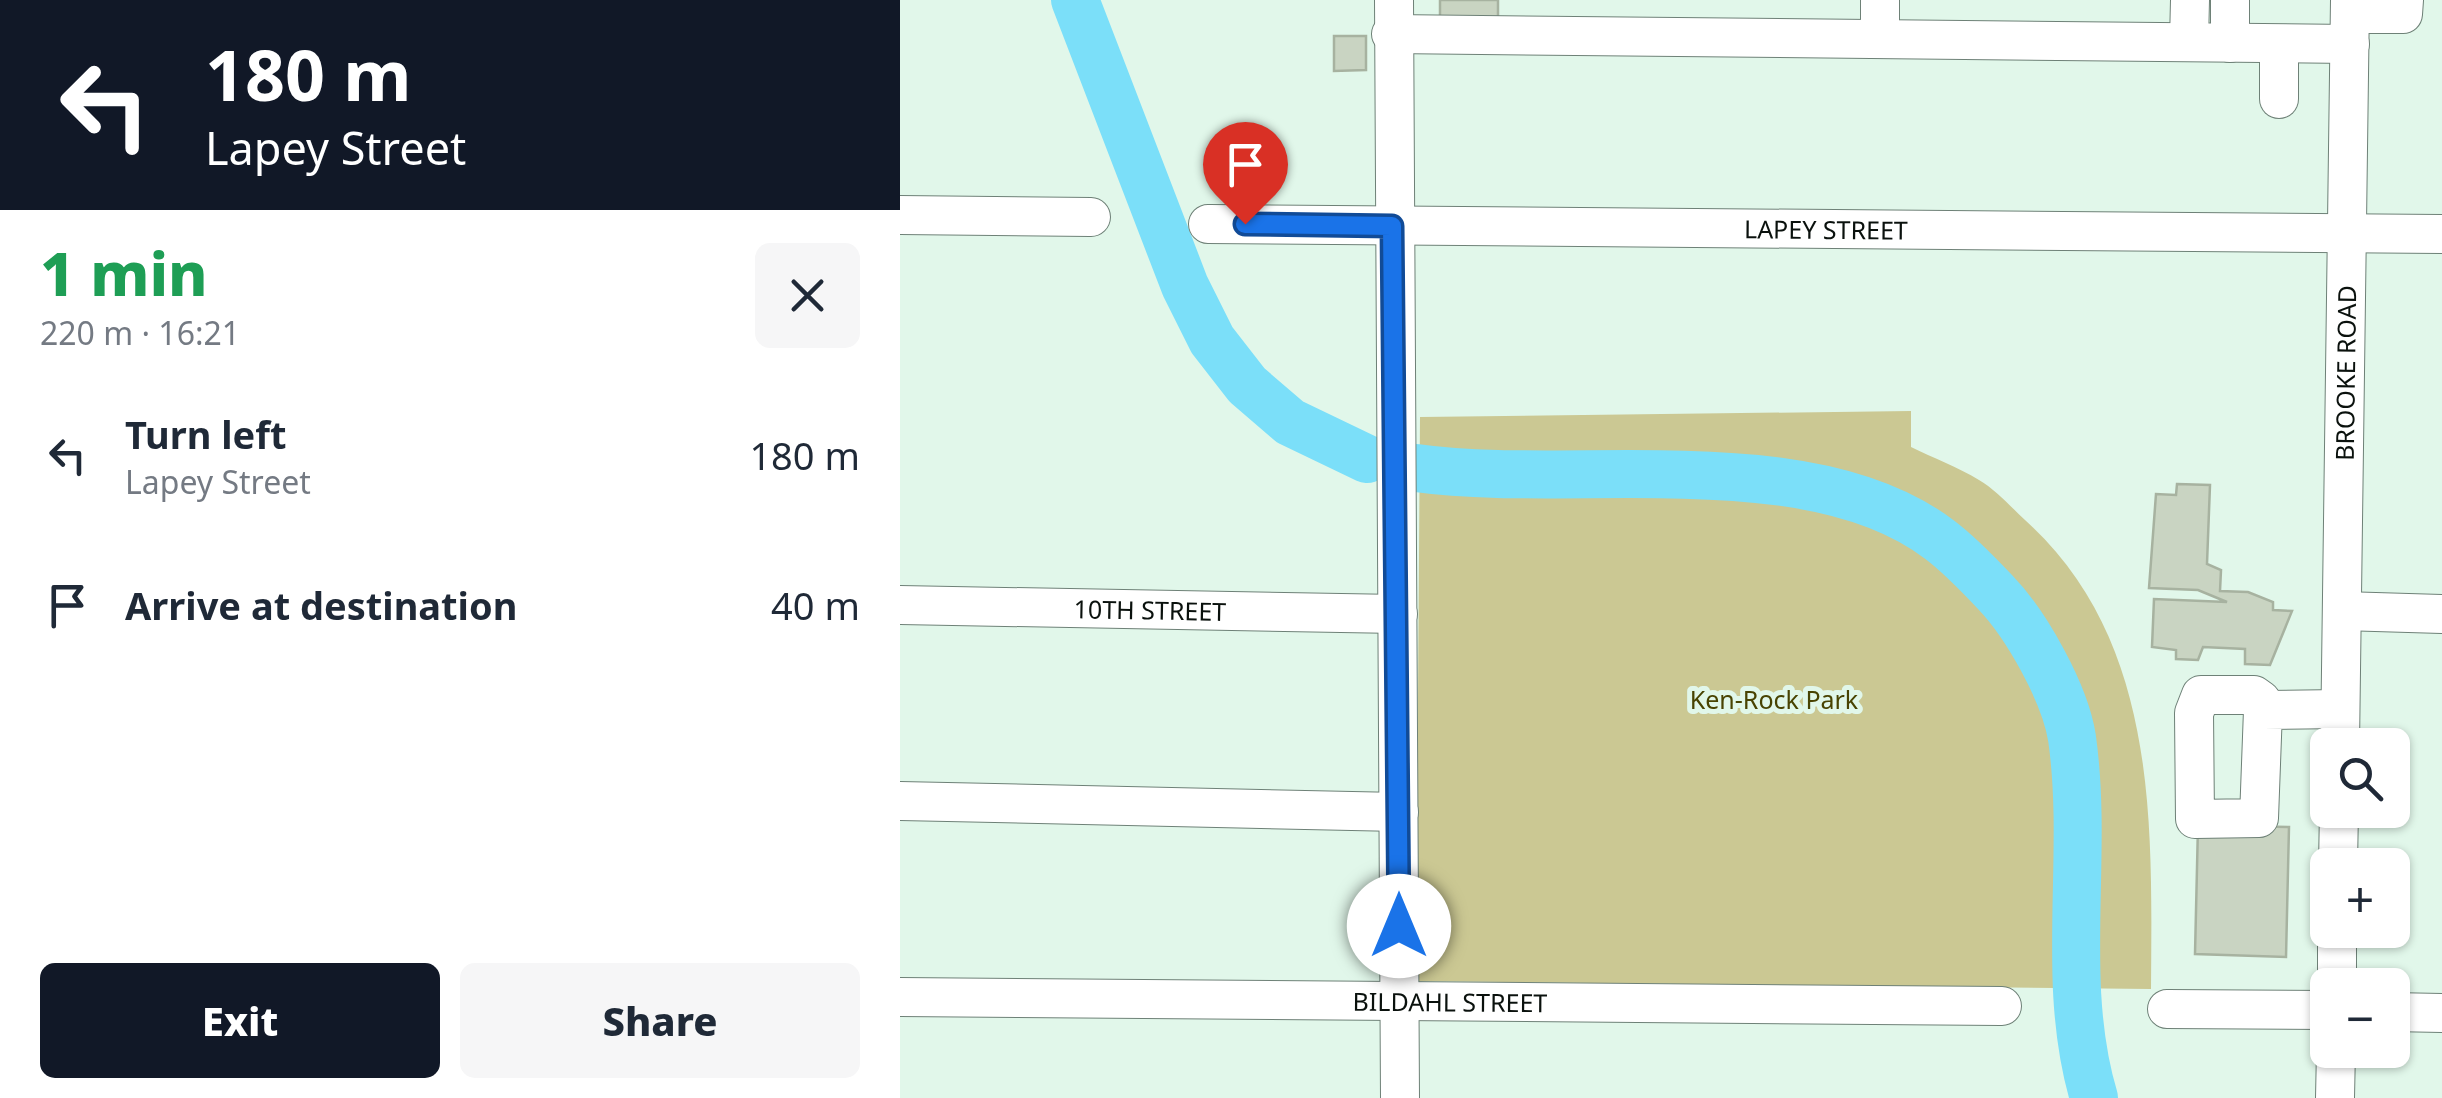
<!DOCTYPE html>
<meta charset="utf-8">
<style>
:root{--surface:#fff;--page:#f6f6f7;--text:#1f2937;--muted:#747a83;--accent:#111827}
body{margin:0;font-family:"Noto Sans",sans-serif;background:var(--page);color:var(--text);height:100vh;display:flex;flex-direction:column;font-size:38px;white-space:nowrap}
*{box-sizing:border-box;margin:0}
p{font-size:32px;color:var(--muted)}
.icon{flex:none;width:55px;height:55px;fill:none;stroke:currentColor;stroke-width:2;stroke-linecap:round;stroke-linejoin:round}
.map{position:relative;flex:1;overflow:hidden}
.sheet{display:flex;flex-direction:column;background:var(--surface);width:900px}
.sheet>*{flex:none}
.top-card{background:#111827;color:#fff;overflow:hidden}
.buttons{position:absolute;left:1410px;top:728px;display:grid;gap:20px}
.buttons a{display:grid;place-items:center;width:100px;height:100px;border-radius:15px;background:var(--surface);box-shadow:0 2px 8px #0004;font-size:50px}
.pin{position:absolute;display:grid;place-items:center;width:85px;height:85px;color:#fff;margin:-102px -42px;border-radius:50% 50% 50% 0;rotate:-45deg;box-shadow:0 0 10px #0007}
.pin .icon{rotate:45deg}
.me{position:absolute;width:110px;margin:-55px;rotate:0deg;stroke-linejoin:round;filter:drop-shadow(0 0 8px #0008)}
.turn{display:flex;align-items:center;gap:35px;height:210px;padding:0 40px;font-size:45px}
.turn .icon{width:130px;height:130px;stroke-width:2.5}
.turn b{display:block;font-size:70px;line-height:85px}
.round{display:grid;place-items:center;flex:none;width:105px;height:105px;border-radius:15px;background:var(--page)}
.overview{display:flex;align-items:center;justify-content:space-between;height:170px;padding:0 40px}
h1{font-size:60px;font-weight:800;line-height:75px;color:#1e9e55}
.button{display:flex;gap:20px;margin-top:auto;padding:20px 40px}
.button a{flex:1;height:115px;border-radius:15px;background:var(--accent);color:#fff;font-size:40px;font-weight:800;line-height:115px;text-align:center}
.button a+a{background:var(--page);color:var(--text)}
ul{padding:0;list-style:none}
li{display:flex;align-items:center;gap:30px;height:150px;padding:0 40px}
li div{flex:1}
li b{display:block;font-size:38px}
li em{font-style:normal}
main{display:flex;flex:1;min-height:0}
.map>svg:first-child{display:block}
</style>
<main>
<section class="sheet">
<div class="top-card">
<div class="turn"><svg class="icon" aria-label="left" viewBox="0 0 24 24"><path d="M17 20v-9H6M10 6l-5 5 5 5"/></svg><div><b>180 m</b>Lapey Street</div></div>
</div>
<div class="overview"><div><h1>1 min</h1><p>220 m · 16:21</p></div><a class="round"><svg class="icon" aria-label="close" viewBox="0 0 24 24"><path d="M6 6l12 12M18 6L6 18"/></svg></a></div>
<ul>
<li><svg class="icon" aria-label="left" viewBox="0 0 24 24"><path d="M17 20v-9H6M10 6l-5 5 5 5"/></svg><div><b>Turn left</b><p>Lapey Street</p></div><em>180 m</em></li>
<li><svg class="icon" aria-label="arrive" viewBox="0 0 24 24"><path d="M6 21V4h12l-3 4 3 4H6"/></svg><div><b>Arrive at destination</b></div><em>40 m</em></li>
</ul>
<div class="button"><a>Exit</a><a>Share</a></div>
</section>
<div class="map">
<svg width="1542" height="1098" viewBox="0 0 1542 1098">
<rect width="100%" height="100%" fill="#e1f7ea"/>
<path fill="#cbc893" d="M 1011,411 L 1011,447 C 1033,458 1058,467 1079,480 C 1096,490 1111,507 1125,520 C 1259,641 1252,823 1251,989 L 516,981 L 520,417 Z"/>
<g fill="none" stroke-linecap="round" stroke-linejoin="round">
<g stroke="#7bdff9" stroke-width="48">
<path d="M 175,0 L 285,286 L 312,340 L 347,385 L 390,422 L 467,459"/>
<path d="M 516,468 C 673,490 910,440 1040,540 C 1060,555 1078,574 1095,592 C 1126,624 1165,693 1172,738 C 1189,858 1159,981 1194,1098"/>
</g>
</g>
<g fill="#c9d4c2" stroke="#a7b2a0" stroke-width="2.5">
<rect x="540" y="0" width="58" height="19"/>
<path d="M 434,36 L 466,36 L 466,70 L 434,71 Z"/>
<path d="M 1277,484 L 1310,485 L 1307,564 L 1321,570 L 1320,591 L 1348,592 L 1373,602 L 1373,610 L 1392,611 L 1370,665 L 1345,664 L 1345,649 L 1303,647 L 1298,660 L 1276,659 L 1276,650 L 1252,647 L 1254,599 L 1327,602 L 1298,590 L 1249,588 L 1256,494 L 1276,495 Z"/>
<path d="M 1298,825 L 1389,827 L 1386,957 L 1295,954 Z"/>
</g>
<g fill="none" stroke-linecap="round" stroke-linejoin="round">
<g stroke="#6e8177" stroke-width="40">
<g id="minor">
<path d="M 494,0 L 500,1098"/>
<path d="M 1330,0 L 1330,43"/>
<path d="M 1450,14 L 1503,14 L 1504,0"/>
<path d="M 491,34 L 1450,44"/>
<path d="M 980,39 L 980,0"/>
<path d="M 1289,42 L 1290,0"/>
<path d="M 1379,99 L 1379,44"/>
<path d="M 0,215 L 191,217"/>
<path id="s1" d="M 308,224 L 1542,234"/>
<path id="s2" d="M 0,605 L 498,614"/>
<path d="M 1442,611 L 1542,614"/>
<path d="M 1363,710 L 1359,818 L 1295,819 L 1294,713 L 1301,695 L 1354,695 L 1361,700 L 1363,710 L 1440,709"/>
<path id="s3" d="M 1440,745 L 1450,0"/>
<path d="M 0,801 L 499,812"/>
<path d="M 1438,865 L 1439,810"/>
<path d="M 1437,985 L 1437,930"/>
<path id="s4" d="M 0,997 L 1102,1006"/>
<path d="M 1267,1009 L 1428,1010"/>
<path d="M 1492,1012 L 1542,1013"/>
<path d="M 1435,1098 L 1436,1050"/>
</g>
</g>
<use href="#minor" stroke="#fff" stroke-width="38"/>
</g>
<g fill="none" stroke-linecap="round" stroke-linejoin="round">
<g stroke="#114b97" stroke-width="25">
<path id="route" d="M 345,224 L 492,226 L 499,926"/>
</g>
<use href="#route" stroke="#1a73e8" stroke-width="18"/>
</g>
<g text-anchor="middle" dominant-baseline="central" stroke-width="10" stroke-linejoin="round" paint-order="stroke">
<g font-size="25" fill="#0a110d" stroke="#e1f7ea">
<text stroke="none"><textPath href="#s1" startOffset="618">LAPEY STREET</textPath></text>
<text stroke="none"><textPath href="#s3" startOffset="372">BROOKE ROAD</textPath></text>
<text stroke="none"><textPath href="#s2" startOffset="250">10TH STREET</textPath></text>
<text stroke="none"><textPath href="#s4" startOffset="550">BILDAHL STREET</textPath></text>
</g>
<g font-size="25" fill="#484302" stroke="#e1f7ea">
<text x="874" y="699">Ken-Rock Park</text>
</g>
</g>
</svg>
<div class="buttons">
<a><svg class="icon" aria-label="search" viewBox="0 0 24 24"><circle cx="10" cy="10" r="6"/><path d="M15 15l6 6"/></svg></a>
<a>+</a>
<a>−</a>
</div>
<div class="pin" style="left:345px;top:224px;background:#d93025"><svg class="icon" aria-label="arrive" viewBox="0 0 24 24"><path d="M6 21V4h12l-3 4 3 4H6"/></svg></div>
<svg class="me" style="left:499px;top:926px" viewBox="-20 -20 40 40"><circle r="19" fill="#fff"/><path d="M0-13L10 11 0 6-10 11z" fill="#1a73e8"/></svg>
</div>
</main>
